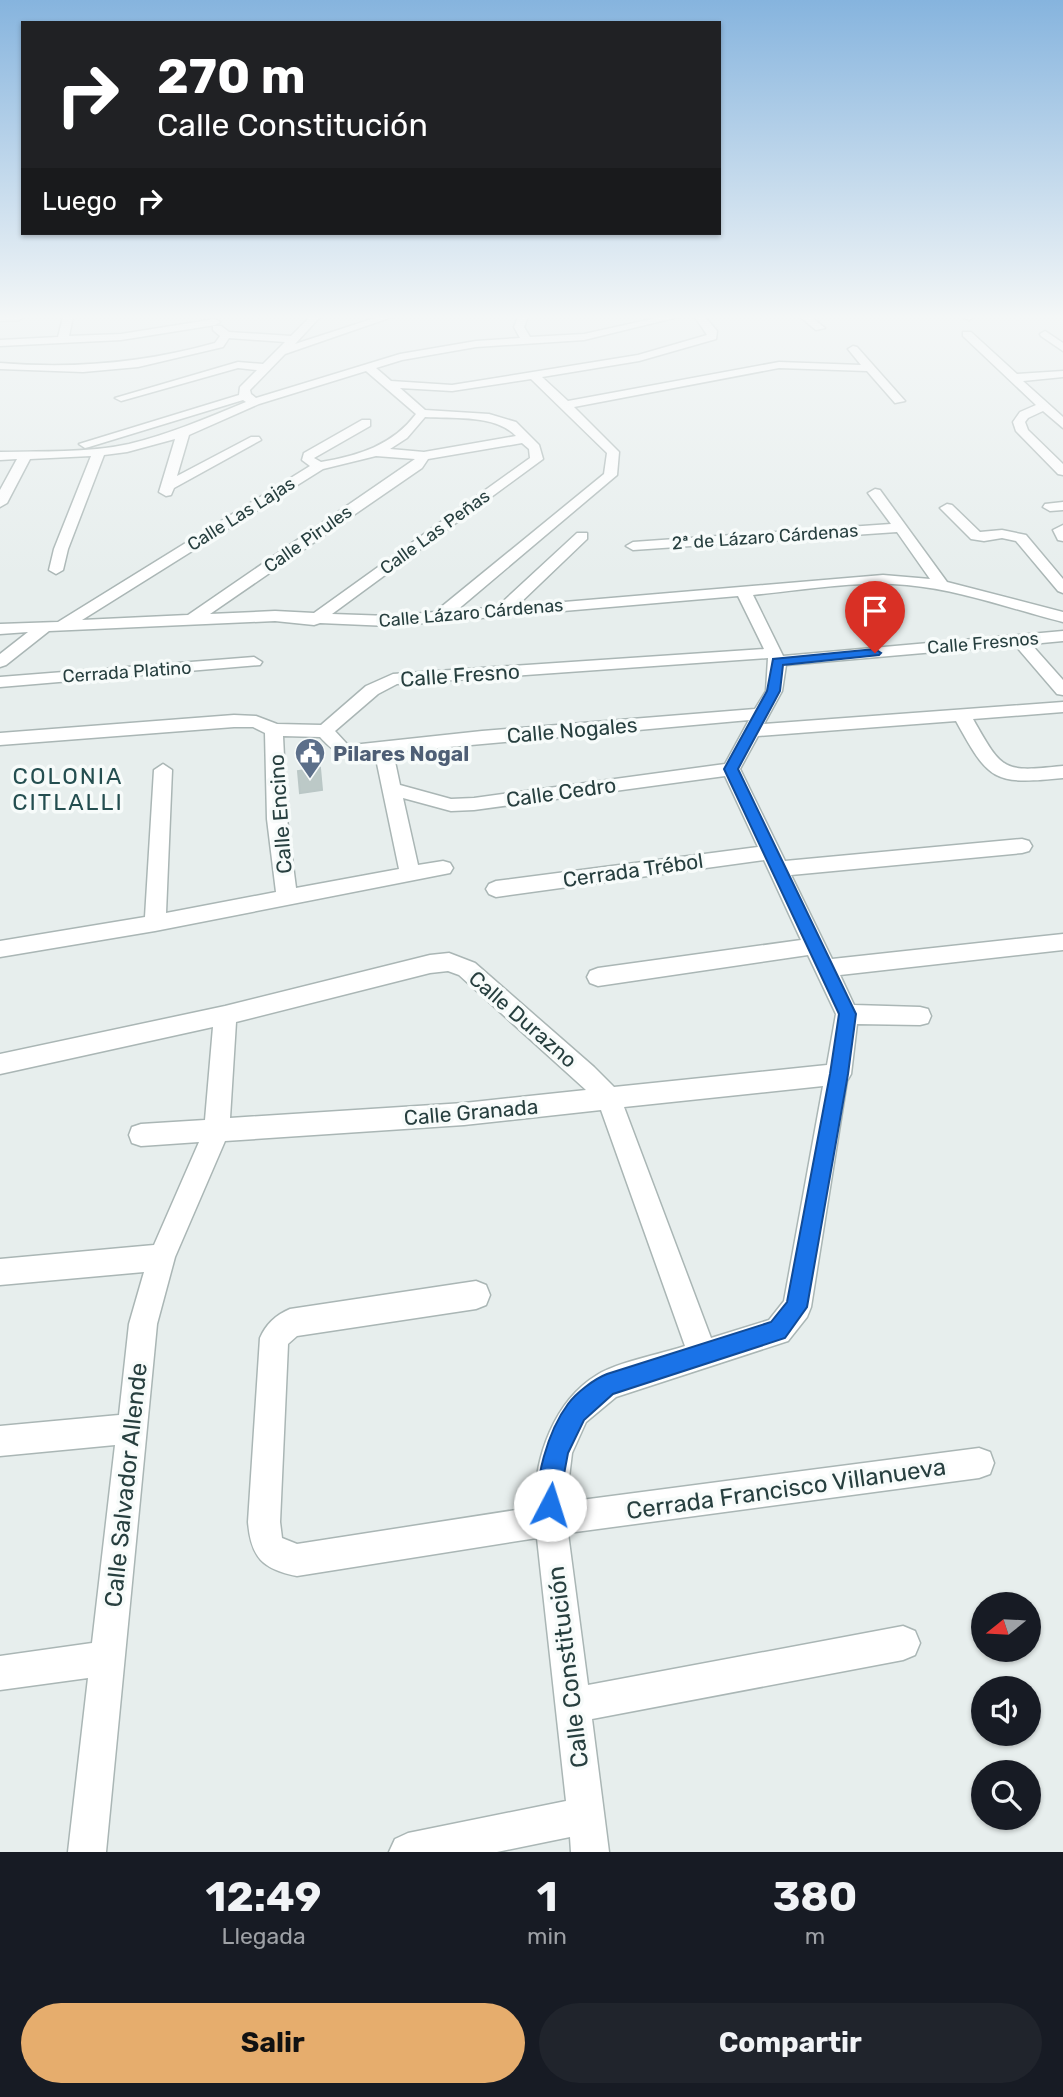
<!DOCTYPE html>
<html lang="es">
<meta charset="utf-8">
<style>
:root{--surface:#171b24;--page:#20242c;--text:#f1f3f6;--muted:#9ea1a6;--accent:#e6ad6d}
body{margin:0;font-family:Rubik,sans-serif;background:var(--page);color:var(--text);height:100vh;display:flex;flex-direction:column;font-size:26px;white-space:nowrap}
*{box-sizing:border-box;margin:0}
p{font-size:23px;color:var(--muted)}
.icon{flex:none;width:38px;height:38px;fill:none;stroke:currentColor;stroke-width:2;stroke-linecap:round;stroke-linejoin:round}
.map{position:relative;height:1852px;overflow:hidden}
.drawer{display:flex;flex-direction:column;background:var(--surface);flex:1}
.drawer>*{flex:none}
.top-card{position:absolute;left:21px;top:21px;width:700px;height:214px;border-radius:0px;box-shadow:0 2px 5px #0004;background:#202124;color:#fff;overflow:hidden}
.needle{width:46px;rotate:252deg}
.controls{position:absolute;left:971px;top:1592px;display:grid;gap:14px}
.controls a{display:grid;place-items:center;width:70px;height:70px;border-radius:50%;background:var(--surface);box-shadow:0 2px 5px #0004;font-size:35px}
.pin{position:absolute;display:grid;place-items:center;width:60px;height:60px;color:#fff;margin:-72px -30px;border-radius:50% 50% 50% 0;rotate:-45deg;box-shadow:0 0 7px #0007}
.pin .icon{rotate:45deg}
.me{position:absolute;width:77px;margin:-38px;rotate:5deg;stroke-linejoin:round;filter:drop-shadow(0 0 5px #0008)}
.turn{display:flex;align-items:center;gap:24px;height:147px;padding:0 21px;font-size:32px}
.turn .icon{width:91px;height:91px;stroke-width:2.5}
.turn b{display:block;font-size:49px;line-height:60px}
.then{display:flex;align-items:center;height:66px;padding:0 21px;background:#0003;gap:14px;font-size:26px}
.eta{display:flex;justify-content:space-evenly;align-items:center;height:119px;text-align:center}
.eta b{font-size:42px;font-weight:700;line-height:49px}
.button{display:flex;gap:14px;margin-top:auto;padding:14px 21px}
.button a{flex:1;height:80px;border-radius:42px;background:var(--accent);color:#111;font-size:28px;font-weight:700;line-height:80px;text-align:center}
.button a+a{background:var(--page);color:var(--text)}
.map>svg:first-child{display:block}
</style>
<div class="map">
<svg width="1063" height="1852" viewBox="0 0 1063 1852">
<rect width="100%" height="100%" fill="#e7eeed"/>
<path fill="#bcc9c7" stroke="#bac7c6" stroke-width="2" d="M 320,768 L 322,790 L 300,793 L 298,771 Z"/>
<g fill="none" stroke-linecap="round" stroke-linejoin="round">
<g stroke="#aab6b5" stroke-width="3">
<g id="minor">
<path d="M 0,317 L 24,317 L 19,320 L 0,321 Z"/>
<path d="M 63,317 L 73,317 L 69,336 L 121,334 L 215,319 L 220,322 L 215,325 L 121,340 L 0,346 L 0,340 L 58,337 Z"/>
<path d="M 310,317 L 320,317 L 295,344 L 378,317 L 392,317 L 285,354 L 250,390 L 251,394 L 256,398 L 400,354 L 476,341 L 520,338 L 514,327 L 518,317 L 528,317 L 524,327 L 530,337 L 584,334 L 661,317 L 678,317 L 584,340 L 476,347 L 402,360 L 376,368 L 391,381 L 452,385 L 638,355 L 707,335 L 695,317 L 705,317 L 717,331 L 716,339 L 639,361 L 542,377 L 568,401 L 779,362 L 861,365 L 848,349 L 853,346 L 857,347 L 905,401 L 895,403 L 867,371 L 779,368 L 574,407 L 619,452 L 617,475 L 456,611 L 497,607 L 577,533 L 587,533 L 587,539 L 517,606 L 883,575 L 930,579 L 897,532 L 633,550 L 626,546 L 633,542 L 891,524 L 868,493 L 875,489 L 880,490 L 947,582 L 1063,612 L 1063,622 C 1011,609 961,590 907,585 C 857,580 803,590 753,595 L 783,656 L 1063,631 L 1063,641 L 1031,644 L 1063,680 L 1063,695 L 1057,694 L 1015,645 L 786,665 L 782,691 L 764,724 L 1063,702 L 1063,712 L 973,719 C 1003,772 1003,772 1063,766 L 1063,778 C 993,785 989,781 956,721 L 758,736 L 740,769 L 785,861 L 1022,839 L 1029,841 L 1032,846 L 1029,851 L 1022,853 L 791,875 L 832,959 L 1063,934 L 1063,950 L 840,975 L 854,1005 L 920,1007 L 928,1009 L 931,1016 L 928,1023 L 920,1025 L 857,1024 L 851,1074 L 847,1081 L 811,1307 L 807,1317 L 788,1341 L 616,1397 L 586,1422 L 572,1453 L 566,1502 L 979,1448 L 990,1452 L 994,1463 L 990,1474 L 979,1478 L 568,1533 L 588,1685 L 903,1626 L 915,1631 L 920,1643 L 915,1655 L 903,1660 L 592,1719 L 609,1852 L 571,1852 L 570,1837 L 497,1852 L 389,1852 L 395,1839 L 408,1833 L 566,1801 L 537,1538 L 297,1576 C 263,1569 251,1558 248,1522 L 260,1338 C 266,1324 276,1315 290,1309 L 476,1281 L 486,1285 L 490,1295 L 486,1305 L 476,1309 L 297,1336 L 288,1344 L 280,1522 L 282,1538 L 297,1544 L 535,1507 C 534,1458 554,1401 597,1375 C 618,1362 661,1354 685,1346 L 601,1110 L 464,1125 L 225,1141 L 175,1257 L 157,1324 L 106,1852 L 68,1852 L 88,1678 L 0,1690 L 0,1656 L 92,1643 L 115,1445 L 0,1456 L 0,1426 L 119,1415 L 129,1324 L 144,1272 L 0,1285 L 0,1259 L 154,1245 L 199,1142 L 141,1146 L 132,1143 L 129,1135 L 132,1127 L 141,1124 L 205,1120 L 213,1027 L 0,1074 L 0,1054 L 225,1006 L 430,955 L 449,953 L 475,963 L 594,1067 L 614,1087 L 827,1065 L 836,1014 L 808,955 L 598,986 L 590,983 L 587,977 L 590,971 L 598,968 L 801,940 L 764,860 L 496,897 L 489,894 L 486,889 L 489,884 L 496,881 L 758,847 L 725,776 L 474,810 L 451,811 L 403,798 L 418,865 L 443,861 L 450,863 L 453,868 L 450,873 L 155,931 L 0,957 L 0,941 L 145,917 L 154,770 L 163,764 L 172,770 L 166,913 L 276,892 L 267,819 L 265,733 L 253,727 L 234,727 L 0,745 L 0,733 L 234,715 L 256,716 L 277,724 L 321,725 L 366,686 L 393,674 L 764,649 L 738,596 L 389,626 L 320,623 L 314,625 L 275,621 L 49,631 L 6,665 L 0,667 L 0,654 L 28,632 L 0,634 L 0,624 L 58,622 L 310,466 L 302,460 L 304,453 L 362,420 L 370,420 L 370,426 L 314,458 L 321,462 C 358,456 393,445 416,414 L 366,371 L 259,404 L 189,435 L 177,476 L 251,437 L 259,437 L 261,440 L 174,488 L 171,495 L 166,496 L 159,492 L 175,439 L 127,452 L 104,455 L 68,549 L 63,570 L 56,574 L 49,570 L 54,549 L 91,456 L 30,459 L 7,503 L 0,507 L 0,490 L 17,459 L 0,460 L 0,452 C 42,451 87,453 129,444 C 170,434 207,418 246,402 L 243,400 L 89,447 L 85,448 L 79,444 L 239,395 L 240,387 L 257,370 L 238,368 L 121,401 L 115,398 L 238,362 L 263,364 L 285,342 L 229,338 L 223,347 L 138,367 L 83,372 L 0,369 L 0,363 C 74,369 144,363 215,343 L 220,336 L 213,330 L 213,326 L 221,326 L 229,332 L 291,336 ZM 531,379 L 607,453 L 604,474 L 435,612 L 389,616 L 332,614 L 543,459 L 539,445 L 516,422 L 489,414 L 425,410 L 400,388 L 452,391 ZM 425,417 C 454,419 495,414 516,436 L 424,452 L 390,449 L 407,438 ZM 522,443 L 529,449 L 530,458 L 314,613 L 275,611 L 210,614 L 422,468 L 428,459 ZM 376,456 L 415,459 L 188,615 L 82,620 L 323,469 ZM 768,658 L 766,691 L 755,709 L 482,731 L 352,745 L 347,744 L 335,731 L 378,694 L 397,684 ZM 749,720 L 725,764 L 474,798 L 451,799 L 400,785 L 393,752 ZM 283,736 L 320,737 C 340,759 347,757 375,754 L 399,869 L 296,888 L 287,819 ZM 448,971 L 459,975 L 586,1090 L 464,1103 L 230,1118 L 236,1022 L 430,973 ZM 823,1086 L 784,1301 L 769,1320 L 711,1338 L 624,1107 Z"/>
<path d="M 800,317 L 811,317 L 825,328 L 816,330 Z"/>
<path d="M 962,317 L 974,317 L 969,320 Z"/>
<path d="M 1045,331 L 1063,343 L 1063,351 L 1041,336 L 1040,334 Z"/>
<path d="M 963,332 L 971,332 L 1017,374 L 1063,371 L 1063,377 L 1023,381 L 1063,417 L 1063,428 L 1043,411 L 1028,418 L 1025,422 L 1028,430 L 1063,464 L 1063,475 L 1058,474 L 1016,431 L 1013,422 L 1020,412 L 1036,405 L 963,336 Z"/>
<path d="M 1063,502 L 1063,510 L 1050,511 L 1043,507 L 1045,504 Z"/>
<path d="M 947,504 L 952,505 L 980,532 L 1002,530 L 1026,535 L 1063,579 L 1063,593 L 1058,591 L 1016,541 L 1002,538 L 984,541 L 971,539 L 940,508 Z"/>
<path d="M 1063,525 L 1063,541 L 1058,540 L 1053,530 Z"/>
<path d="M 254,657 L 262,662 L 260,665 L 0,687 L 0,677 Z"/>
</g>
</g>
<use href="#minor" fill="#fff" fill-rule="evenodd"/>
</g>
<linearGradient id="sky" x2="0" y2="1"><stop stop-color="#86b4de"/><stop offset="0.55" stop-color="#f4f7f7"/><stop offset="1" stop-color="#f4f7f7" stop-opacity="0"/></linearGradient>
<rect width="1063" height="576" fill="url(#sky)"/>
<path fill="#1a73e8" stroke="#114b97" stroke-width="2" d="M 875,649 L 881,653 L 879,655 L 783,665 L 780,691 L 738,769 L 856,1014 L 848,1074 L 807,1307 L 785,1338 L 613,1394 L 584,1420 L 568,1453 L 561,1490 L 562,1505 L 559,1513 L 550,1517 L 542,1513 C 530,1485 550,1428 568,1404 C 576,1393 594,1379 607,1374 L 771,1322 L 787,1302 L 830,1074 L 839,1014 L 724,769 L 767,691 L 773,659 Z"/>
<defs>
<g id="civic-pin" transform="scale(1.575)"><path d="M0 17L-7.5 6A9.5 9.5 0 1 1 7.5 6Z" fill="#5c6f8a" stroke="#f7fbfa"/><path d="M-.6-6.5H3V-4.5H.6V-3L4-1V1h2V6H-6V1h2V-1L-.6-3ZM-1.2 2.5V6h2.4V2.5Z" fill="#fff"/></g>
</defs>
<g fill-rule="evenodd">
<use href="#civic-pin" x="310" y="753"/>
</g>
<g text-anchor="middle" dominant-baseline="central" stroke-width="7" stroke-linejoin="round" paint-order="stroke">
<g font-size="18" fill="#273f3f" stroke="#f7fbfa">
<text transform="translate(241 514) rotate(-32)">Calle Las Lajas</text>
<text transform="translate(435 532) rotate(-36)">Calle Las Peñas</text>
<text transform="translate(765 537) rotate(-4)">2ª de Lázaro Cárdenas</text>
<text transform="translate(308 539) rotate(-35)">Calle Pirules</text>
<text transform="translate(471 613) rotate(-5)">Calle Lázaro Cárdenas</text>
<text transform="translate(983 643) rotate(-5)">Calle Fresnos</text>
<text transform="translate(127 672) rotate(-4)">Cerrada Platino</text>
</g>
<g font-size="21" fill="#273f3f" stroke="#f7fbfa">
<text transform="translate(460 675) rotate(-4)">Calle Fresno</text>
<text transform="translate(572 730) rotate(-5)">Calle Nogales</text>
<text transform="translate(561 792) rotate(-8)">Calle Cedro</text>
<text transform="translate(280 814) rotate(-94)">Calle Encino</text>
<text transform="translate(633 870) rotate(-8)">Cerrada Trébol</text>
<text transform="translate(523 1019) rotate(41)">Calle Durazno</text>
<text transform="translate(471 1112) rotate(-5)">Calle Granada</text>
</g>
<g font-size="21" font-weight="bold" fill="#4e5e75" stroke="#f7fbfa" text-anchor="start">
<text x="333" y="753">Pilares Nogal</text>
</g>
<g font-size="23" letter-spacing="2" fill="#244e50" stroke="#f7fbfa">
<text x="68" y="776">COLONIA<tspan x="68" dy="26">CITLALLI</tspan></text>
</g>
<g font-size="24" fill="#273f3f" stroke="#f7fbfa">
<text transform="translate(126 1485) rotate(-84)">Calle Salvador Allende</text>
<text transform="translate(786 1489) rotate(-8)">Cerrada Francisco Villanueva</text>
<text transform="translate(568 1667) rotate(-97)">Calle Constitución</text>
</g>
</g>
</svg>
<div class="controls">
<a><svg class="needle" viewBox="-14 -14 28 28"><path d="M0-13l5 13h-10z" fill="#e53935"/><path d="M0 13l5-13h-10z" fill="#9ea1a6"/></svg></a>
<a><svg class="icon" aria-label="sound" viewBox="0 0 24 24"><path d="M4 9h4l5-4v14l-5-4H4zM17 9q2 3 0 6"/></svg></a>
<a><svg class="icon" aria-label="search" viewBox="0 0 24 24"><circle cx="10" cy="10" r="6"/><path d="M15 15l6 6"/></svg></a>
</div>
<div class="pin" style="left:875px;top:653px;background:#d93025"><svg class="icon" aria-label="arrive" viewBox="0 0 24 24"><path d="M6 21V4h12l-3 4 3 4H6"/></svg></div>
<svg class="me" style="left:550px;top:1505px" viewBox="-20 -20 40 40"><circle r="19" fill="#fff"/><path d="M0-13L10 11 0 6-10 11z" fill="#1a73e8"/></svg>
<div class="top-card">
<div class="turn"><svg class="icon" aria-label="right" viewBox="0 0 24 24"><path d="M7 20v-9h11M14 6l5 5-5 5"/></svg><div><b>270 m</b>Calle Constitución</div></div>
<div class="then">Luego<svg class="icon" aria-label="right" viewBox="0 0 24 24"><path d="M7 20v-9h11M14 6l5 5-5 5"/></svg></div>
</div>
</div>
<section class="drawer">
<div class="eta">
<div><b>12:49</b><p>Llegada</p></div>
<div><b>1</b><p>min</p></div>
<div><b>380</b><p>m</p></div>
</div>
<div class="button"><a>Salir</a><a>Compartir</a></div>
</section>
